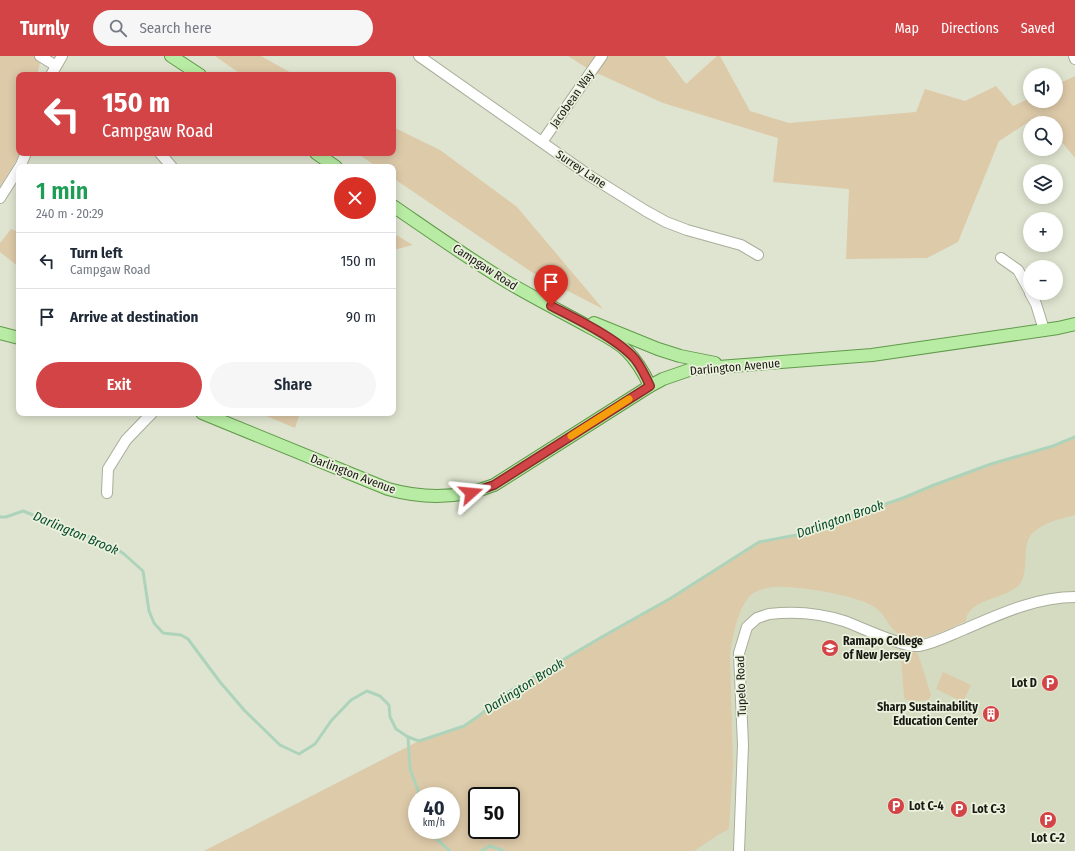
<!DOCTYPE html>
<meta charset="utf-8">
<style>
:root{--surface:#fff;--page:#f6f6f7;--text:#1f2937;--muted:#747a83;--line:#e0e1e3;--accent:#d34446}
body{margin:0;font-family:"Fira Sans Condensed",sans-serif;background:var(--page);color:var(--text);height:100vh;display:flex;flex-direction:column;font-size:15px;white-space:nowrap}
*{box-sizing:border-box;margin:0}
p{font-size:13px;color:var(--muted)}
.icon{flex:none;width:22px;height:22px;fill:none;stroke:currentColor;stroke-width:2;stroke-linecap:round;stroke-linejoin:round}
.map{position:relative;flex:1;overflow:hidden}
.side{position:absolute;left:16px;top:108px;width:380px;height:252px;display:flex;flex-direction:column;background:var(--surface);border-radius:8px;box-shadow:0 2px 10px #0003}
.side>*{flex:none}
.hud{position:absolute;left:16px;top:16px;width:380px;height:84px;border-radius:8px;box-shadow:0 2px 10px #0003;background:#d34446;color:#fff;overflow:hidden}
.tools{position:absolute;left:1023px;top:12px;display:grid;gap:8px}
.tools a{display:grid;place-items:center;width:40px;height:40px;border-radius:50%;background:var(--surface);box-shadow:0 2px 10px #0003;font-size:20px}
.speed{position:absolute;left:408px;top:731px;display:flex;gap:8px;font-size:20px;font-weight:700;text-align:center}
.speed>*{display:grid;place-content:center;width:52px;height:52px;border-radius:50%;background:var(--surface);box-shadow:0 2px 10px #0003;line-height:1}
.speed small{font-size:10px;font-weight:400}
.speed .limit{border:2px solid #111;border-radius:6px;background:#fff;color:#111}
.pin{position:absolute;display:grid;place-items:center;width:34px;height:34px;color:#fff;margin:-41px -17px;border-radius:50% 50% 50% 0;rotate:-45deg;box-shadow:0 0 4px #0007}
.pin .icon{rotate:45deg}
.me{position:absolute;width:44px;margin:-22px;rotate:72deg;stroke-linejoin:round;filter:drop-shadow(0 0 3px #0008)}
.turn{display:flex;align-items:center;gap:14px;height:84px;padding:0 20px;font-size:18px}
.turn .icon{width:52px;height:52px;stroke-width:2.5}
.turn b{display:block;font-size:28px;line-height:34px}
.round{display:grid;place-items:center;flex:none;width:42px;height:42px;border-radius:21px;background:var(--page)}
.overview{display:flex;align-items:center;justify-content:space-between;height:68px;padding:0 20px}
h1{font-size:24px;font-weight:600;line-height:30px;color:#1e9e55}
.cta{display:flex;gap:8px;margin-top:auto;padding:8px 20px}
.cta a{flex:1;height:46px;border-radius:24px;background:var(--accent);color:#fff;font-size:16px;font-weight:600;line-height:46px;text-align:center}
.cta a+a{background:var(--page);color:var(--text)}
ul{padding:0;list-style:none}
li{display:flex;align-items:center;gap:12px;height:56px;padding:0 20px;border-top:1px solid var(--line)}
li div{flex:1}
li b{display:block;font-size:15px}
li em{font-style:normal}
header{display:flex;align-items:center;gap:24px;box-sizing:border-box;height:56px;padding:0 20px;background:var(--accent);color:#fff}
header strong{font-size:19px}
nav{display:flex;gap:22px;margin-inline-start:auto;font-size:14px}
.search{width:280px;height:36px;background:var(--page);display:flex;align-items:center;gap:10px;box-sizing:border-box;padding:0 14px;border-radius:22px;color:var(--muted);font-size:15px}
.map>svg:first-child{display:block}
</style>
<header>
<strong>Turnly</strong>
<div class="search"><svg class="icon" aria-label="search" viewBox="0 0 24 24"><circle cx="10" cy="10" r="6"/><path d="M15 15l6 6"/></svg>Search here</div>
<nav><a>Map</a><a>Directions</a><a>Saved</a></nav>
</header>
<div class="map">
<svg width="1075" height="795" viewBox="0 0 1075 795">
<rect width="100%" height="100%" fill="#dfe4d0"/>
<path fill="#d4dbc0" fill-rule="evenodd" d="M 1075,381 L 1075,795 L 204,795 L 419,685 L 464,670 L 500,641 L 671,542 L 759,486 L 808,477 L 991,408 L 1053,390 ZM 417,740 L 451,740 L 451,774 L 417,774 ZM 477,740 L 511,740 L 511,774 L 477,774 Z"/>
<g fill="#ddcaa9" fill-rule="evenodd">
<path d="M 0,0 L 42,0 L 37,19 L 19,19 L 19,97 L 21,97 L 0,130 Z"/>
<path d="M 215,0 L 261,0 L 295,19 L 242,19 Z"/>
<path d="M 568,0 L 665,0 L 686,28 L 717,0 L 720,0 L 750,55 L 789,67 L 916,56 L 925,33 L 965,45 L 996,30 L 1013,50 L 1030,42 L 1030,45 L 1056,45 L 1056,29 L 1075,20 L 1075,102 L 1056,79 L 1056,67 L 1046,67 L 1039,59 L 999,85 L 958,186 L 927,202 L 846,203 L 849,133 L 773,126 L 778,82 L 663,47 L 590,14 Z"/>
<path d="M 393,71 L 440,94 L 517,151 L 603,253 L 533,217 L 393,122 L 393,111 L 377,111 L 357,97 L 393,97 Z"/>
<path d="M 11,173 L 19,176 L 19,211 L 0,196 L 0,187 Z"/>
<path d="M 393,177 L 413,189 L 393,194 Z"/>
<path d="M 259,357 L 300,357 L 295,372 Z"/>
<path d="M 1075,381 L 1075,459 C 1060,463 1038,467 1029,482 C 1025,489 1026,501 1025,509 C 1025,515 1023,525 1019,529 C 1006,543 967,543 966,565 C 951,572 925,586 908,582 C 889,577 889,562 876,552 C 860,540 805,531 784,531 C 775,530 760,532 752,538 C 738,550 732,582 730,600 L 733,709 L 729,773 L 718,779 L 694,795 L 204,795 L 419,685 L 464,670 L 480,659 L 500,641 L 600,582 L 671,542 L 759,486 L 807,477 L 839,464 L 903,442 L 934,429 L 991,408 L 1053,390 ZM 417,740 L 451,740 L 451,774 L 417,774 ZM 477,740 L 511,740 L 511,774 L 477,774 Z"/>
<path d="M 908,595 L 916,596 L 918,598 L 931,639 L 929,643 C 923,646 913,645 906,644 L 904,641 L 901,603 L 905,596 Z"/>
<path d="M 943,616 L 971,629 L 963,646 L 936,633 Z"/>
</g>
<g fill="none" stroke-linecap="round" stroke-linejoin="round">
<g stroke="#add4bb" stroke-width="3">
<path d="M 0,461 L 6,461 L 23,455 L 114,491 L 124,498 L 143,515 L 149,555 L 154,567 L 163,577 L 181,579 L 188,583 L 220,626 L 245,655 L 280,689 L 299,698 L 315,688 L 331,665 L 351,644 L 367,635 L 380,640 L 389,649 L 390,661 L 396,673 L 408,681 L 419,685 L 464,670 L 480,659 L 500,641 L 600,582 L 671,542 L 759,486 L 807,477 L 839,464 L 903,442 L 934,429 L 991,408 L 1053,390 L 1075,381"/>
<path d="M 408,681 L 410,713 L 420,740"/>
<path d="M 432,774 L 434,781 L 450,795"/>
<path d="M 481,795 L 490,790 L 504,795"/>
</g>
<g stroke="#a9ae9b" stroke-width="12">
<g id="minor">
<path d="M 40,0 L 53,8"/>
<path d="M 419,0 L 590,120 L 646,155 L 666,166 L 687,174 L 741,189 L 758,199"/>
<path d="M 1074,0 L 1075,3"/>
<path d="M 51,19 L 62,0"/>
<path d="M 542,86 L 602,0"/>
<path d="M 160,97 L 172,111"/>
<path d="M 20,111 L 26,97"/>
<path d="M 0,142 L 19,112"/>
<path d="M 1001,202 L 1018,214 L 1030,236"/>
<path d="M 1030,237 L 1036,248 L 1044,274"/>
<path d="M 107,437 L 108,413 L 126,384 L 152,357"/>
<path d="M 739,795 L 743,689 L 739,597 L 747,571 L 757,562 L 769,558 C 794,555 820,557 844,565 C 861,571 903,592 919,590 C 935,587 950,579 965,573 C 1000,558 1036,541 1075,541"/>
</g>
</g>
<g stroke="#609a4a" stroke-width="14">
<g id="major">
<path d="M 171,0 L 200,19"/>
<path d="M 316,97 L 336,111"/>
<path d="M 393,150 C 431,176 469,203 509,227 C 536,243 564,257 591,272 C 604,279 617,285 627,295 C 637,305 644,317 650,330"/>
<path d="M 594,267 L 658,293 L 680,300 L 715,307"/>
<path d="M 0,277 L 19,282"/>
<path d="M 202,357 L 388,433 C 424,443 459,443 494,429 L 650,330 L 663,323 L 692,313 L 872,299 L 1058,272 L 1075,268"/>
</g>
</g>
<use href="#minor" stroke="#fff" stroke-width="10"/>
<use href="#major" stroke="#b8eca4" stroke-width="12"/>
</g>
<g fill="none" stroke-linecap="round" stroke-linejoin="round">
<g stroke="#892c2e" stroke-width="10">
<path id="route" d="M 471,437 L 494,429 L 650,330 C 646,321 641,311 635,303 C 618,283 575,262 551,250"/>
</g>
<use href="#route" stroke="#d34446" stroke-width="7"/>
<path stroke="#f59e0b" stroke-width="7" d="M 571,380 L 629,343"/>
</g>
<defs>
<g id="university-disc" transform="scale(0.9)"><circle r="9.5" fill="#d34446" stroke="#ecf1dd"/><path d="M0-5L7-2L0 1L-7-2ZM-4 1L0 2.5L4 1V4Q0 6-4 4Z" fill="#fff"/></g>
<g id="parking-disc" transform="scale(0.9)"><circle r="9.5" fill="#d34446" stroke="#ecf1dd"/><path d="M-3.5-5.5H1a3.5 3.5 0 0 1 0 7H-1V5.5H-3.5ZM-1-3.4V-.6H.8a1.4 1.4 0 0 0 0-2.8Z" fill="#fff"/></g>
<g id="building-disc" transform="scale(0.9)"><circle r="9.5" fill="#d34446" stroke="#ecf1dd"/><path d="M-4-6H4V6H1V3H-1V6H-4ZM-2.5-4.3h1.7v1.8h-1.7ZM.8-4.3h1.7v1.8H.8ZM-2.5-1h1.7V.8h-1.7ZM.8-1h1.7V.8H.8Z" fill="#fff"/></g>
</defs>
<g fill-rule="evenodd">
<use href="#university-disc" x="830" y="592"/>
<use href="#parking-disc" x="1050" y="627"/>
<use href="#building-disc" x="991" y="658"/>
<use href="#parking-disc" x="896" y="750"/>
<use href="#parking-disc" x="959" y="753"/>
<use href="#parking-disc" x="1048" y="764"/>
</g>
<g text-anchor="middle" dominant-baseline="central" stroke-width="3.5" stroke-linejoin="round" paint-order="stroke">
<g font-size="12" fill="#171912" stroke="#ecf1dd">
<text transform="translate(572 43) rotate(-55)">Jacobean Way</text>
<text transform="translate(581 113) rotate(34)">Surrey Lane</text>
<text transform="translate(485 211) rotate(33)">Campgaw Road</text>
<text transform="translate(735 311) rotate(-5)">Darlington Avenue</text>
<text transform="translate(353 418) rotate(21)">Darlington Avenue</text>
<text transform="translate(741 630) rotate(-92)">Tupelo Road</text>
</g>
<g font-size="12" font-weight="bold" fill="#171912" stroke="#ecf1dd" text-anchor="start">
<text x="843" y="585">Ramapo College<tspan x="843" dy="14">of New Jersey</tspan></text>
<text x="1037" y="627" text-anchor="end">Lot D</text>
<text x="978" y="651" text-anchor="end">Sharp Sustainability<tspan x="978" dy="14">Education Center</tspan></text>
<text x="909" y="750">Lot C-4</text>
<text x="972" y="753">Lot C-3</text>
<text x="1048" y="782" text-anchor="middle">Lot C-2</text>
</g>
<g font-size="13" font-style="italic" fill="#044b2c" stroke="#ecf1dd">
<text transform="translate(840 463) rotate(-19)">Darlington Brook</text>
<text transform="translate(76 477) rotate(23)">Darlington Brook</text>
<text transform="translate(524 630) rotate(-32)">Darlington Brook</text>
</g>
</g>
</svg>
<div class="tools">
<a><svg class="icon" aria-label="sound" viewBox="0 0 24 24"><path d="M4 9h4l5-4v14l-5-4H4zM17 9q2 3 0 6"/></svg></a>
<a><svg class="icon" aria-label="search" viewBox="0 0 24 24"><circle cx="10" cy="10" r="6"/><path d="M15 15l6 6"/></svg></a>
<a><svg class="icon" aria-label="layers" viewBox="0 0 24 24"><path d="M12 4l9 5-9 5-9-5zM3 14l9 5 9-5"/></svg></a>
<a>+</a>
<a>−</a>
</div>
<div class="speed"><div>40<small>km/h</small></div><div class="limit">50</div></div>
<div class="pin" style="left:551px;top:250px;background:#d93025"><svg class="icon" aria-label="arrive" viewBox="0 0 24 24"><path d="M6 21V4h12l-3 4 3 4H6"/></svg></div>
<svg class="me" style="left:471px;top:437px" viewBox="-20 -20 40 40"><path d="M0-17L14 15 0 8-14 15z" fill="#d34446" stroke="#fff" stroke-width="4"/></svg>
<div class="hud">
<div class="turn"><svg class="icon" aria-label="left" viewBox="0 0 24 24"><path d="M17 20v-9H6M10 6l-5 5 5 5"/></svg><div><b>150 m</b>Campgaw Road</div></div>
</div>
<section class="side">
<div class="overview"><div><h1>1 min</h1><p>240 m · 20:29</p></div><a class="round" style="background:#d93025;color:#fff"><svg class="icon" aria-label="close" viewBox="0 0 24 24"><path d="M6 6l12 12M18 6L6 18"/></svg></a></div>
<ul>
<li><svg class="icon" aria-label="left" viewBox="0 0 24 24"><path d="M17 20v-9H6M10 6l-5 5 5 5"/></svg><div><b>Turn left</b><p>Campgaw Road</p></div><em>150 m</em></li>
<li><svg class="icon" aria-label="arrive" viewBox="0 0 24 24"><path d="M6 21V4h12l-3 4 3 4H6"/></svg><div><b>Arrive at destination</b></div><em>90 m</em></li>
</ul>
<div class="cta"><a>Exit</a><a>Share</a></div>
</section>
</div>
